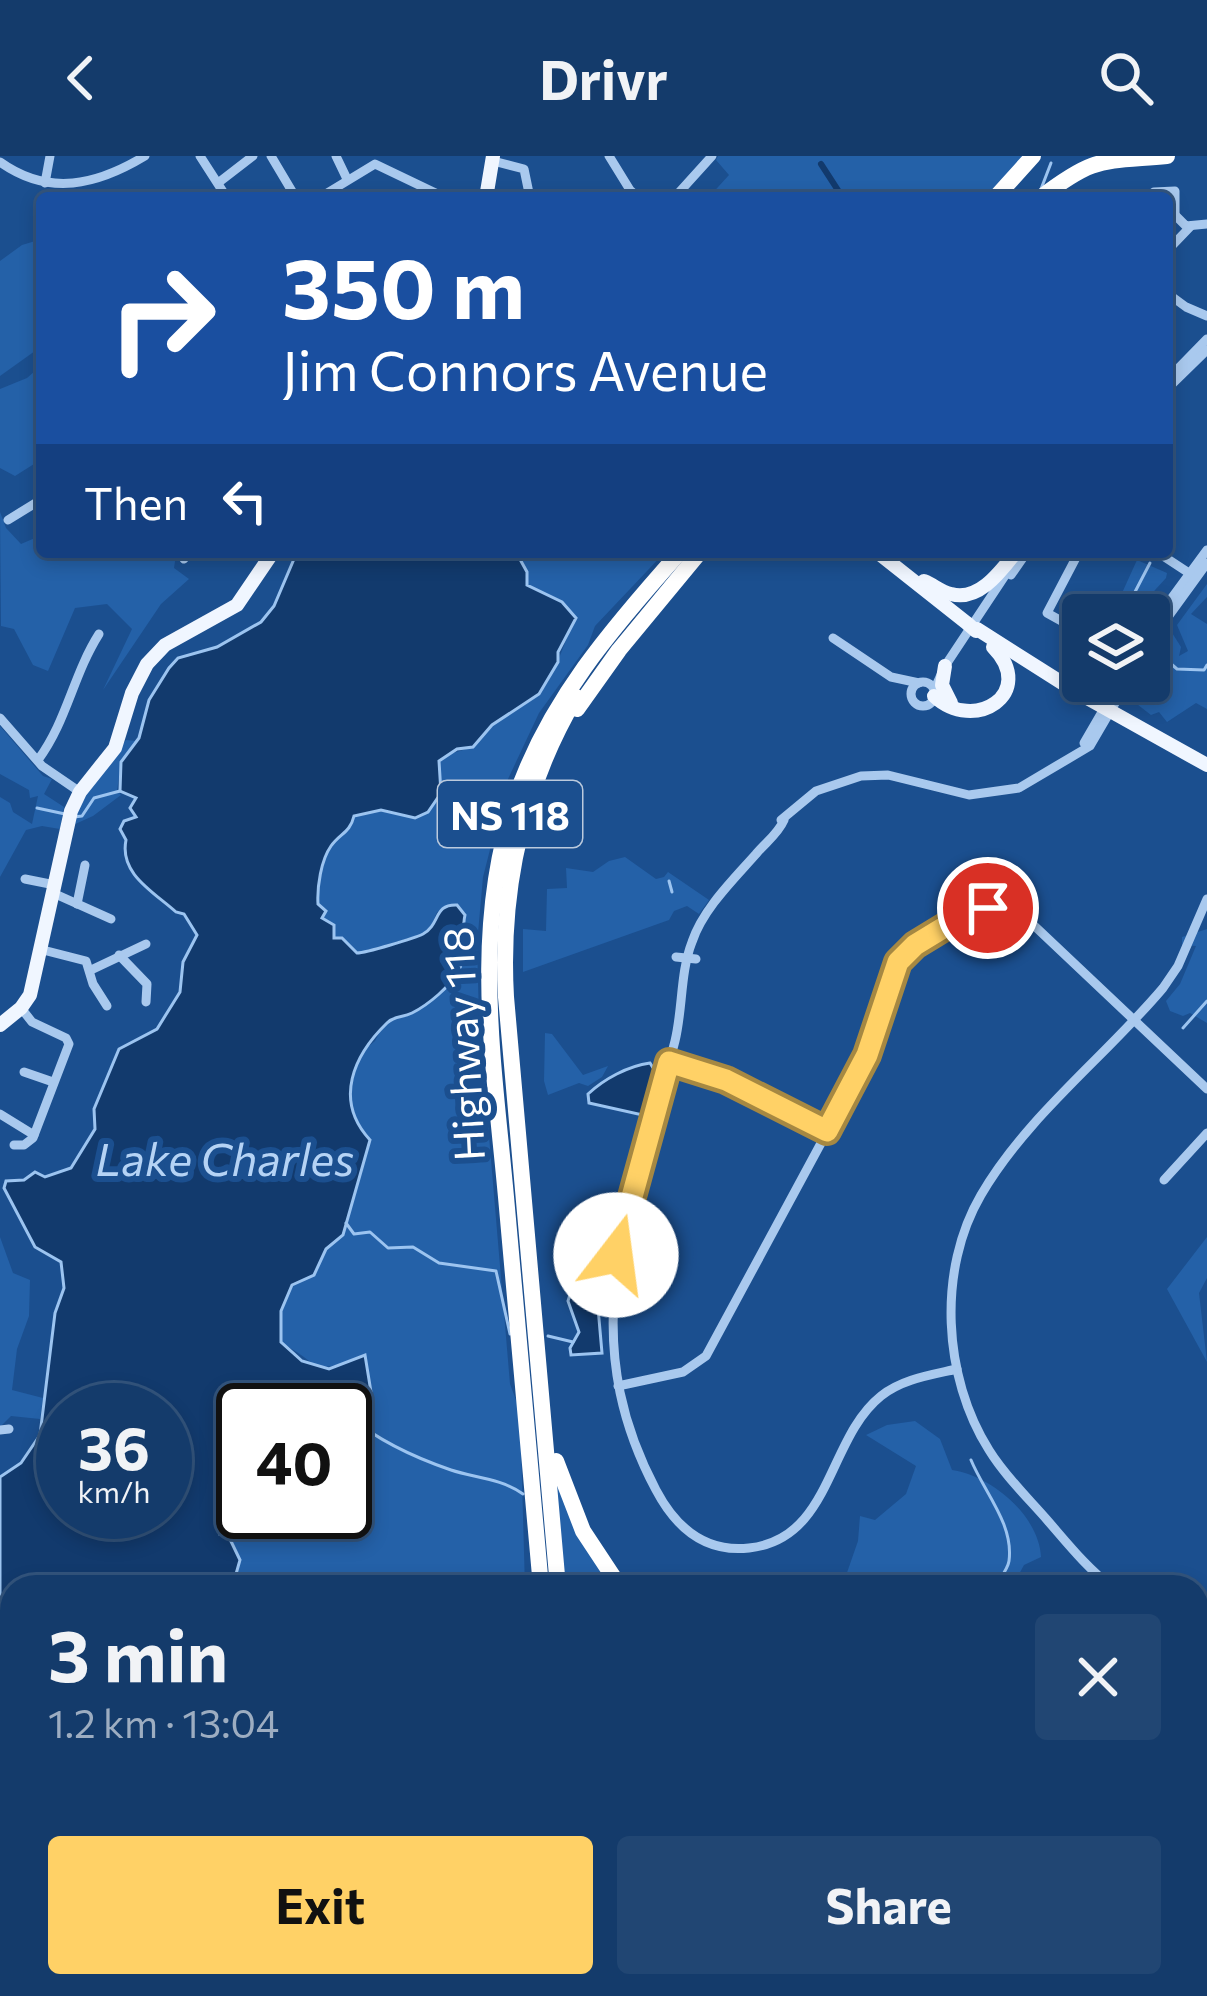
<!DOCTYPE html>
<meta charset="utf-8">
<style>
:root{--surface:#143b6b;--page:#214673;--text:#f1f3f6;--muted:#9dadc1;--line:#33557e;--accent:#ffd166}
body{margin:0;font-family:Commissioner,sans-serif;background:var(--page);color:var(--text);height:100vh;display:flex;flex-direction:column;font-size:45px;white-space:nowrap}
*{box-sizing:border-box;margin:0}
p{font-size:39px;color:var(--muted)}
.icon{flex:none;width:66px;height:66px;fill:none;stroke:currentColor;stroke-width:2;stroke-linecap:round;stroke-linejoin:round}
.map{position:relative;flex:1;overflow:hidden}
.sheet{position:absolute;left:0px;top:1419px;width:1209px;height:423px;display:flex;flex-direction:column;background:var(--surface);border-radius:36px 36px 0 0;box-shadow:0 6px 18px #0003,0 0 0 3px var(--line)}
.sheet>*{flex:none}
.hud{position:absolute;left:36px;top:36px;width:1137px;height:366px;border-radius:12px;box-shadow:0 6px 18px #0003,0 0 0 3px var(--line);background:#1a4fa0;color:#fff;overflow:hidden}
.fabs{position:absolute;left:1062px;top:438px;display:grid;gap:24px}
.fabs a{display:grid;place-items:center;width:108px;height:108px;border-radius:12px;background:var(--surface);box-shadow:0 6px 18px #0003,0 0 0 3px var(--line);font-size:60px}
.speed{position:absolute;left:36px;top:1227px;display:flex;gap:24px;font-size:60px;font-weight:700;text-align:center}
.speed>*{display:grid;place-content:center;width:156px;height:156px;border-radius:50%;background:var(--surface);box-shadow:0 6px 18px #0003,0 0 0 3px var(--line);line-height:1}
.speed small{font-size:30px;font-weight:400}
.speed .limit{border:6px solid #111;border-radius:18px;background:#fff;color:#111}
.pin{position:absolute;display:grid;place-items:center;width:102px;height:102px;color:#fff;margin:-51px;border:6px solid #fff;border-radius:50%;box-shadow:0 3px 12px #0007}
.me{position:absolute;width:132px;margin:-66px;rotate:15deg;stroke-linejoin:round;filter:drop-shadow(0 0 9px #0008)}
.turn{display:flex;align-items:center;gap:42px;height:252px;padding:0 48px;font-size:54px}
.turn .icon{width:156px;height:156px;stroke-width:2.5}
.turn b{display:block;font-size:84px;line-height:102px}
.then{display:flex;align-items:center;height:114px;padding:0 48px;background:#0003;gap:24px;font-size:45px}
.round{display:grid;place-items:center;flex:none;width:126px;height:126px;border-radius:12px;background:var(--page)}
.head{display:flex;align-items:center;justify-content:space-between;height:204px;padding:0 48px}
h1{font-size:72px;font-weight:700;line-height:90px}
.action{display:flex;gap:24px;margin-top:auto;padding:24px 48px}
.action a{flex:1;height:138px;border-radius:12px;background:var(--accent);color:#111;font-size:48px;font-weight:700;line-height:138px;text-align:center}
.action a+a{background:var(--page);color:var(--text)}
header{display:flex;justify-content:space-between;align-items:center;height:156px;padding:0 48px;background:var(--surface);font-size:54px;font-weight:700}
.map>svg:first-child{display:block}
</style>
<header><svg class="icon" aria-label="back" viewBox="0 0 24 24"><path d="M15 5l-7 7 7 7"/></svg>Drivr<svg class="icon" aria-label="search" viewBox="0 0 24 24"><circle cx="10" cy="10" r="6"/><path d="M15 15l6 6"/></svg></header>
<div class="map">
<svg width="1207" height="1840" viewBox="0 0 1207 1840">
<rect width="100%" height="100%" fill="#1b4f8f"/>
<g fill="#2461a8">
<path d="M 718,0 L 1033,0 L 1001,42 L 708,42 L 729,19 L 716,4 Z"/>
<path d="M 42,83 L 42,190 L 0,220 L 0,105 L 22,89 Z"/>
<path d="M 42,209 L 42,303 L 15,320 L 0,312 L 0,233 L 27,222 Z"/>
<path d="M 0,356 L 6,372 L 21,388 L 42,379 L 42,396 L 176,399 L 174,412 L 189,423 L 161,448 L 103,534 L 132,473 L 107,448 L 75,452 L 48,515 L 33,509 L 14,473 L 1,470 Z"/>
<path d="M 516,396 L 665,396 L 595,470 L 588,489 L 539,557 L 508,623 L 483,721 L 477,788 L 479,862 L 510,1228 L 520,1255 L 525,1431 L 244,1431 L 235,1417 L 240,1404 C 234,1393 232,1388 225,1376 L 220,1378 L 217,1364 L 242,1325 L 238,1312 L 233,1309 L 235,1300 L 243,1304 L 243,1356 L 345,1356 L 348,1266 L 365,1248 L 371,1236 L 366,1225 L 365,1200 C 307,1219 327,1212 280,1186 L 281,1155 L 293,1127 L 314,1119 L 326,1094 L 344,1071 L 370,984 L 356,969 L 351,956 L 349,931 L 354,913 L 362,896 L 375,885 L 383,870 L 395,861 L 415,856 L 456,819 L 462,808 L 465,757 L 457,749 L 437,756 L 431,771 L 423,778 L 357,797 L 342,782 L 334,782 L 334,769 L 322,762 L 326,755 L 319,748 C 317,731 321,704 331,689 C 341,676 347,678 355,659 C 376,656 394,652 414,662 L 425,658 L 441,638 L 439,604 C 451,595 462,596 473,590 C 482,585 484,574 492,568 C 505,559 520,552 533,543 C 553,529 559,498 569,478 L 562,446 L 527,429 L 527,416 Z"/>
<path d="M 1137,404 L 1167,417 L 1166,422 L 1145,445 L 1142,459 L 1112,459 Z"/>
<path d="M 1207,428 L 1207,441 L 1191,458 L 1207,468 L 1207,553 L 1196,547 L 1167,566 L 1159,556 L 1151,559 L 1133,545 L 1138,525 L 1149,525 L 1149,507 L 1169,472 L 1181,491 L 1179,500 L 1188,495 L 1177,469 Z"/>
<path d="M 0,570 L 43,620 L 52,623 L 44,638 L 64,651 L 60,673 L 42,670 L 26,674 L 0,721 L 0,641 L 10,647 L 13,656 L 32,668 L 38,640 L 30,642 L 29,634 L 0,618 Z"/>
<path d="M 126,584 L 136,585 L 121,606 L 117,635 L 121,639 L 93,660 L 73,669 L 84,639 Z"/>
<path d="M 625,701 L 656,723 L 664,721 L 668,716 L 709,744 L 699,758 L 687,750 L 674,755 L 669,764 L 523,816 L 523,773 L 546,775 L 547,733 L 567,732 L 566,712 L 593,716 L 609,705 Z"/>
<path d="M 1207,773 L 1207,867 L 1190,857 L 1183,860 L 1170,855 L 1166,845 L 1180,828 L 1196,790 L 1182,789 L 1182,781 Z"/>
<path d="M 545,877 L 552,878 L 583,919 L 608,910 L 602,921 L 588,930 L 579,927 L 548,939 L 544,925 Z"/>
<path d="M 0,1081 L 13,1117 L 30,1124 L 29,1160 L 17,1193 L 12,1234 L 43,1242 L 40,1263 L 11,1260 L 0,1271 Z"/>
<path d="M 1207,1081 L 1207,1122 L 1199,1137 L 1207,1206 L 1167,1133 Z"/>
<path d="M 915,1265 L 940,1283 L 952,1314 C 992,1320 1039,1360 1041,1401 L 1024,1409 L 1012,1431 L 842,1431 L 858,1385 L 860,1360 L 875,1364 L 906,1338 L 916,1310 L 866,1279 L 887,1269 Z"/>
<path d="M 552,1302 C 564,1356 581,1386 613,1431 L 564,1431 Z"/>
<path d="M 115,1830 L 393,1830 L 394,1840 L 109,1840 Z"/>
<path d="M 600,1830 L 822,1830 L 815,1840 L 604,1840 Z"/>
<path d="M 868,1830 L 1020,1830 L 1037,1840 L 862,1840 Z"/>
</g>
<g fill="#123a6d" stroke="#9cc4f0" stroke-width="3" fill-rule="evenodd">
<path d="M 297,396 L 516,396 L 527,416 L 527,429 L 562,446 L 576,462 L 558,496 L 558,506 L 539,538 L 492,569 L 473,591 L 457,593 L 439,605 L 441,637 L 428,656 L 415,662 L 381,654 L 354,660 C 350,677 340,677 331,690 C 321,704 317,731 318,748 L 326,755 L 322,762 L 334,769 L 334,782 L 342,782 L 357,797 C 366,797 415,782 423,778 C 441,768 433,748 457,749 L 465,759 C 461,775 467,798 459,814 C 451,830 428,849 412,857 C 402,862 395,859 387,867 C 354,899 333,944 370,984 L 343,1079 L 326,1093 L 314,1119 L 292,1129 L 281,1155 L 281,1186 L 302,1205 L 329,1213 L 365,1199 L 371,1236 L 365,1249 L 350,1261 L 347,1282 L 345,1254 L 243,1254 L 243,1304 L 234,1303 L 242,1325 L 218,1364 L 220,1378 L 227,1377 L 240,1404 L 236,1418 L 244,1431 L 12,1431 L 12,1830 L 115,1830 L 109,1840 L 0,1840 L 0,1321 L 21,1307 L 40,1279 L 55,1157 L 64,1132 L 61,1106 L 35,1091 L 4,1032 L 6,1025 L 24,1024 L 35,1016 L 45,1021 L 71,1012 L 95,973 L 94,953 L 119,893 L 157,873 L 180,836 L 183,806 L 197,779 L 184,758 L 176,756 C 154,736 119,718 126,684 L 120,673 L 124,665 L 136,661 L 130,652 L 136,642 L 120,635 L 121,606 L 139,582 L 149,544 L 169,512 L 178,502 L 217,491 L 261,466 L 274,450 ZM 63,1254 L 165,1254 L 165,1356 L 63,1356 Z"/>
<path d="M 650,907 L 655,915 L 647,960 L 589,947 L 588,938 C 604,923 628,910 650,907 Z"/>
<path d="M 572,1132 L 597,1140 L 602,1197 L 571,1199 L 570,1192 L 579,1176 L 568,1145 Z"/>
</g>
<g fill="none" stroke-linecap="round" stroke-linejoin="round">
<g stroke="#9cc4f0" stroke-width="3">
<path d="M 1041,33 L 1051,7"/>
<path d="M 1123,459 L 1150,407"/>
<path d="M 1155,494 L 1177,513 L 1204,514 L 1207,509"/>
<path d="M 37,652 L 65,658"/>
<path d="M 74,661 L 82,660 L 94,642 L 120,635"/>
<path d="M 669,725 L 672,736"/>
<path d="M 1183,872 L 1207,845"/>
<path d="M 346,1067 L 354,1078 L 370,1076 L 388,1092 L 413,1091 L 439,1107 L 496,1115 L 510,1178"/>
<path d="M 548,1180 L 573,1186"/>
<path d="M 350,1261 C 379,1285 416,1302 451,1314 C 475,1322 500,1322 523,1338"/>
<path d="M 971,1304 C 984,1336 1014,1368 1009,1405 C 1008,1413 999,1424 995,1431"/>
<path d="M 1197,1792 L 1207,1791"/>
</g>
<path stroke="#123a6d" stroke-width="6" d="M 821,8 L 843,42"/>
<g stroke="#a9c9ee" stroke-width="9">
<path d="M 200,0 L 227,42"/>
<path d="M 271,0 L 296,42"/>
<path d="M 336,0 L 347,23"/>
<path d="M 609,0 L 630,34 L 639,42"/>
<path d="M 493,5 L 524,13 L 530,42"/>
<path d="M 0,6 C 49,41 97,29 145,0"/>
<path d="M 45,27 L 50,0"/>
<path d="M 218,27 L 253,0"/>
<path d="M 319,42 L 375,8 L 446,42"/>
<path d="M 674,42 L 712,0"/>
<path d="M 1147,42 L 1154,36 L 1175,35 L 1175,59"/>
<path d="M 1175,59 L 1186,70 L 1207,68"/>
<path d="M 1167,95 L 1190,71"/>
<path d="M 1167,137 L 1186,151 L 1207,160"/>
<path d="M 1167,224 L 1207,183"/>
<path d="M 1167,233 L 1207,194"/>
<path d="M 8,364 L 42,343"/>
<path d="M 1079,396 L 1047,457 L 1083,477"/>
<path d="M 1157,396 L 1192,419"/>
<path d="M 184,403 L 189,396"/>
<path d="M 1011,419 L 1027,396"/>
<path d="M 1149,473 L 1207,394"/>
<path d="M 833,482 L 891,521 L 919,527"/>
<path d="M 1149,487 L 1207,407"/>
<circle cx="923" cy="538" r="12"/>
<path d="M 934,534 L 945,510 L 1010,412"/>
<path d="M 0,562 L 42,610 L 80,636"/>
<path d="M 1084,587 L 1120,525"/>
<path d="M 38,604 C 67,565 73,519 99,478"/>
<path d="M 781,664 L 816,635 L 861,620 L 888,619 L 969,639 L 1019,632 L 1090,590 L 1128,525"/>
<path d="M 784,664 C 778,678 766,686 756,698 C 733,724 703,753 692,786 C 680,817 683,852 675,885 C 633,1046 570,1172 656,1334 C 675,1370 704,1397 749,1392 C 832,1383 827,1283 881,1240 C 902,1223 931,1219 957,1213"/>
<path d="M 25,723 L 55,729"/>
<path d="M 53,737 L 111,763"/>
<path d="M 77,748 L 85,709"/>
<path d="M 43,794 L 86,805 L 93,828 L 107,850"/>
<path d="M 119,799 L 147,828 L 146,846"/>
<path d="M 676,801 L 696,803"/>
<path d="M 91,814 L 146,788"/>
<path d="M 669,906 L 726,924 L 827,975"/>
<path d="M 24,916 L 53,926"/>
<path d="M 0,958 L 34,979"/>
<path d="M 14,989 L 24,989 L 33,982 L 69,888 L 66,882 L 32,866 L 21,852"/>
<path d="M 1164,1024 L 1207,977"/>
<path d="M 618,1230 L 683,1216 L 706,1200 L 860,915 L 899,806 L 915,789 L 971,756 L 996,752 L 1025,761 L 1207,933"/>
<path d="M 0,1274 L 9,1273"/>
<path d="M 1112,1431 C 1087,1412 1068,1388 1048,1365 C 1028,1342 1005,1320 989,1294 C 943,1221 937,1114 981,1039 C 1027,960 1105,901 1163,832 L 1178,810 L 1207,743"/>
<path d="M 1197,1469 L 1207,1470"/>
<path d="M 1197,1720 L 1207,1717"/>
<path d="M 1122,1830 L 1129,1840"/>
<path d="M 1026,1836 L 1034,1830"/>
</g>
<g stroke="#f0f6ff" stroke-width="14">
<path d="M 486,42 L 493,0"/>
<path d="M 877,396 L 968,468"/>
<path d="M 924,425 C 934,429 941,436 951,438 C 979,446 1001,415 1016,396"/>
<path d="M 977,473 L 1078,537 L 1207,609"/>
<path d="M 945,510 L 942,529 L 951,547"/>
<path d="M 934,540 C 974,578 1038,537 993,491"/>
<path d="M 0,869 L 21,852 L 30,839 L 71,655 L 80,636 L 115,592 L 132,537 L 147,508 L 165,489 L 237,449 L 273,396"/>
</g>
<g stroke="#fff" stroke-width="16">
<path d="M 995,42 L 1033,0"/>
<path d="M 1040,42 C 1095,0 1100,6 1167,0"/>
<path d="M 577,553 L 619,494 L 700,396"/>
<path d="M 556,1305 L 583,1375 L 620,1431"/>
<path d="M 541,1431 C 529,1301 518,1171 506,1041 C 494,908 471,774 515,644 C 547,547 613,471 680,396"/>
<path d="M 558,1431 L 506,841 C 500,735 522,633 576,541"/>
<path d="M 1197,1590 L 1207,1592"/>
<path d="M 419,1830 L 421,1840"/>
<path d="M 595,1830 L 600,1840"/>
<path d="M 405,1840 L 405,1830"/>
<path d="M 518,1840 L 522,1830"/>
<path d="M 537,1840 L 540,1830"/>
<path d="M 824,1840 L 830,1830"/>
</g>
<path stroke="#f0f6ff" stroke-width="14" d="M 968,468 L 976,475"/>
</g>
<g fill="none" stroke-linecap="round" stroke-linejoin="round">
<g stroke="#a68842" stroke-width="30">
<path id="route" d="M 616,1099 L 669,906 L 726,924 L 827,975 L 867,899 L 898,806 L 915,789 L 956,764 L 988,752"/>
</g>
<use href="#route" stroke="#ffd166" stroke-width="21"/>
</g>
<g text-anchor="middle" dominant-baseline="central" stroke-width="12" stroke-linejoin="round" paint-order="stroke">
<rect fill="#1b4f8f" stroke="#bbcadd" stroke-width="3" x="438" y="625" width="144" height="66" rx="9"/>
<g font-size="39" font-weight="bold" fill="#fff">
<text x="510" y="658">NS 118</text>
</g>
<g font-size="42" fill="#fff" stroke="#1b4f8f">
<text transform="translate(462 888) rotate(-93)">Highway 118</text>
</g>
<g font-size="45" font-style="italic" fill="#b5d3f5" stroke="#1b4f8f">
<text x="225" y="1001">Lake Charles</text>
</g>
</g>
</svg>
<div class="fabs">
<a><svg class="icon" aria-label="layers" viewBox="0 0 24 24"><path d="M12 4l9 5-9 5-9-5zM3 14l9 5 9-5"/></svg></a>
</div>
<div class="speed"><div>36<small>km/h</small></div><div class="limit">40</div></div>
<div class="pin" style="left:988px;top:752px;background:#d93025"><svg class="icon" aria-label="arrive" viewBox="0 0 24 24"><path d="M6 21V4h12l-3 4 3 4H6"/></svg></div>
<svg class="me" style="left:616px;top:1099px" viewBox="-20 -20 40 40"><circle r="19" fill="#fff"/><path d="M0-13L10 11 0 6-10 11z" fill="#ffd166"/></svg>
<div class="hud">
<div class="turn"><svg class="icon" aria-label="right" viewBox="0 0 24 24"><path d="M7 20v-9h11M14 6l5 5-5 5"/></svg><div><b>350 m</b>Jim Connors Avenue</div></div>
<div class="then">Then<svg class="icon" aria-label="left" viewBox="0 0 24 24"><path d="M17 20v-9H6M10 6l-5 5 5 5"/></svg></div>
</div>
<section class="sheet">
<div class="head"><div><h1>3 min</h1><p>1.2 km · 13:04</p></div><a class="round"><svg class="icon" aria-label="close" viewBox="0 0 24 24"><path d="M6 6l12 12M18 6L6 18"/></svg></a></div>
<div class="action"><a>Exit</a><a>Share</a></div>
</section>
</div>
